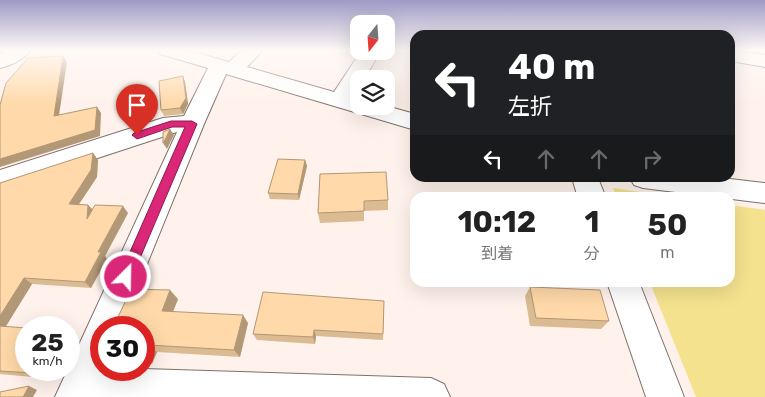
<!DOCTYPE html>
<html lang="ja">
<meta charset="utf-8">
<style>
:root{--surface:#fff;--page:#f6f6f6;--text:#222;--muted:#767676}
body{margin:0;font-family:Rubik,"Noto Sans JP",sans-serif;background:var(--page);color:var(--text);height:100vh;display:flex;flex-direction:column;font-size:19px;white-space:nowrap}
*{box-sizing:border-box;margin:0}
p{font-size:16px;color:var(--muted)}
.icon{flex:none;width:28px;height:28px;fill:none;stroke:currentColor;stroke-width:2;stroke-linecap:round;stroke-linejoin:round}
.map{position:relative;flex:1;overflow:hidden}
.sheet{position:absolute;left:410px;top:192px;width:325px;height:95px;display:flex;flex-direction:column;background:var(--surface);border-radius:15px;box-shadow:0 5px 20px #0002}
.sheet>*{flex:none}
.hud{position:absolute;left:410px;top:30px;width:325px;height:152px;border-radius:15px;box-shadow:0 5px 20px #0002;background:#202124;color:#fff;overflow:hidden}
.needle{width:32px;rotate:197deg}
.buttons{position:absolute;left:350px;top:15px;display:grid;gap:10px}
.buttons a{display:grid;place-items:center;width:45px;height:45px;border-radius:10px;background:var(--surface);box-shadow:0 5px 20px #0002;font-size:25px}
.speed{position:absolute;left:15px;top:316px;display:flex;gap:10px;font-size:25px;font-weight:700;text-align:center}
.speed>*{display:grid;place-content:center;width:65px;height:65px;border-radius:50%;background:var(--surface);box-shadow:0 5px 20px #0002;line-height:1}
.speed small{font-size:12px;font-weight:400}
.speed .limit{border:8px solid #d22;background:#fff;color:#111}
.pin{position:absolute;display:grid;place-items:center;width:42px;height:42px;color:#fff;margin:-51px -21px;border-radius:50% 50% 50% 0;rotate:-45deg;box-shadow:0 0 5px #0007}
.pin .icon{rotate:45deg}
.me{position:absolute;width:55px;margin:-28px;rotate:23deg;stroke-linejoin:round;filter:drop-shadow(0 0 4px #0008)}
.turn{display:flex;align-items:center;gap:18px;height:105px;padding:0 15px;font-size:22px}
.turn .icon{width:65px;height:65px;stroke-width:2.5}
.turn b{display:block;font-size:35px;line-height:42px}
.lanes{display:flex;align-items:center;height:48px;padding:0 15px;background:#0003;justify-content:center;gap:25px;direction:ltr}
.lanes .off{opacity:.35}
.eta{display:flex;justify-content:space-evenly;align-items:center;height:85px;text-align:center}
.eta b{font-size:30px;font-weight:700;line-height:35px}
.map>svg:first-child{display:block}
</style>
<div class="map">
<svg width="765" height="397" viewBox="0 0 765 397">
<rect width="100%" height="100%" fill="#fff2ec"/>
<g fill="#f4e28e">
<path d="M 613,188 L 675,197 L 616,197 Z"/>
<path d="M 730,205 L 765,210 L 765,397 L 696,397 L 650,283 L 730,282 Z"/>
</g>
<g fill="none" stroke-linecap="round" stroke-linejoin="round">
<g stroke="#7f716a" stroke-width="2">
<g id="minor">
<path d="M 7,50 L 31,50 C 25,59 10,66 0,68 L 0,54 Z"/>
<path d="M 157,50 L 187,50 L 229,62 L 242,50 L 263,50 L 247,67 L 334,92 L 361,51 L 381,51 L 364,79 L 359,79 L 359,88 L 353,97 L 359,99 L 359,106 L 386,106 L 415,114 L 415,130 L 226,74 L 204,124 L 121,328 L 101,328 L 101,370 L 144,369 L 431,378 L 444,384 L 450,397 L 55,397 L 177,132 L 0,190 L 0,170 L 163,118 L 184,116 L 208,68 L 160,54 Z"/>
<path d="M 730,50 L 765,55 L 765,67 L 730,61 Z"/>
<path d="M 572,178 L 598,178 L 606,198 L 578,198 Z"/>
<path d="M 630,178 L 722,178 L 765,183 L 765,203 L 643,188 L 634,185 Z"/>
<path d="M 607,282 L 639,282 L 684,397 L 646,397 Z"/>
</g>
</g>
<use href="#minor" fill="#fff" fill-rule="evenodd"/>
</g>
<g fill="#dbbb91">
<path d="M 185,82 L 188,104 L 183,114 L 164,116 L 161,110 Z"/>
<path d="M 93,153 L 98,160 L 97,177 L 79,204 L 88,205 L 93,210 L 128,213 L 105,256 L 107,259 L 91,288 L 32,284 L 6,326 L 26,370 L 47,370 L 43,378 L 0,374 L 0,183 Z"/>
<path d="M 305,160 L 307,166 L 299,200 L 270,199 L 268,193 Z"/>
<path d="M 320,174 L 388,200 L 388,210 L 364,211 L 364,221 L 320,223 L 318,213 Z"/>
<path d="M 530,287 L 609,321 L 601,329 L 530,326 L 525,296 Z"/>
<path d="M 178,299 L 173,312 L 248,323 L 240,357 L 157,352 L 152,364 L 144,363 L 144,328 Z"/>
<path d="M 384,301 L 383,340 L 316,336 L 315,344 L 257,340 L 253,334 Z"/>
</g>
<g fill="#b29876">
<path d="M 63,56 L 67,62 L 58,122 L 54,116 Z"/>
<path d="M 183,76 L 185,82 L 188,104 L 183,114 L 180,108 Z"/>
<path d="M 97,107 L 101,113 L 100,136 L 0,167 L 0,159 Z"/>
<path d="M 170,129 L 174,135 L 167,149 L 163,143 Z"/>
<path d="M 93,153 L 98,160 L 97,177 L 75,210 L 69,204 Z"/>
<path d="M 305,160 L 307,166 L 299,200 L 298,194 Z"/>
<path d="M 88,205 L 94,211 L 87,219 Z"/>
<path d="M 123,206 L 128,213 L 105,256 L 107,259 L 91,288 L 85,282 L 98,252 Z"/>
<path d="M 24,278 L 32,284 L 3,331 L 0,329 L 0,316 Z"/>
<path d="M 170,290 L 178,299 L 170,319 L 162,311 Z"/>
<path d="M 243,315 L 248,323 L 240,357 L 234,350 Z"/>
<path d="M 314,330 L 316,336 L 315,344 L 313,337 Z"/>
<path d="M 148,345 L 157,352 L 152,364 L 144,357 Z"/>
<path d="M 36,370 L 47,370 L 43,378 L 34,373 Z"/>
<path d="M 29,386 L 37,390 L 33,397 L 23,397 Z"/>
</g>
<g fill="#ffd9a9" stroke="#b29876">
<path d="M 63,56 L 54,116 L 97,107 L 95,130 L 0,159 L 0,105 L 6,83 L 28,58 Z"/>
<path d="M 183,76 L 186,98 L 180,108 L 161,110 L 159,81 Z"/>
<path d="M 170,129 L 166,138 L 163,143 L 163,132 Z"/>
<path d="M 93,153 L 91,170 L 69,204 L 88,205 L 87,219 L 95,205 L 123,206 L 98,252 L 101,252 L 85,282 L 24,278 L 0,316 L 0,183 Z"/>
<path d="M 278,159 L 305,160 L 298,194 L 268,193 Z"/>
<path d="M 386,172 L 388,200 L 364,201 L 364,211 L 318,213 L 320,174 Z"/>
<path d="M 530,287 L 600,290 L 609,321 L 536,318 Z"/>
<path d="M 131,289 L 170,290 L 162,311 L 243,315 L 234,350 L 148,345 L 144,355 L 144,328 L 113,328 Z"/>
<path d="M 263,292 L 384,301 L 383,334 L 314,330 L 313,337 L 253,334 Z"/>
<path d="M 0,326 L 26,328 L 26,370 L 36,370 L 34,373 L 0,371 Z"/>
<path d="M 29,386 L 23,397 L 0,397 L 0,392 Z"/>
</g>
<linearGradient id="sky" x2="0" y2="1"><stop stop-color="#9f9ac6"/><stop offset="0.48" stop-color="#fff9f6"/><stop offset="1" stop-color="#fff9f6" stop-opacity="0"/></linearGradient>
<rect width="765" height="105" fill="url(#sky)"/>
<path fill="#db2777" stroke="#8e194d" d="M 171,121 L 192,121 L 197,124 L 132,277 L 130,281 L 126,282 L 121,281 L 119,277 L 185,127 L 172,127 L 137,139 L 132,135 L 134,133 Z"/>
</svg>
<div class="buttons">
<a><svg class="needle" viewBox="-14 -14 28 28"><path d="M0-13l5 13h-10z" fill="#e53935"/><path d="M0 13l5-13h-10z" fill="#767676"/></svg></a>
<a><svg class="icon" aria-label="layers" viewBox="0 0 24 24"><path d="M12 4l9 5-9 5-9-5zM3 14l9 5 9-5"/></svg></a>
</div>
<div class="speed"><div>25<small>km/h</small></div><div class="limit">30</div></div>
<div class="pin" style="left:137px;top:135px;background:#d93025"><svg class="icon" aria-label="arrive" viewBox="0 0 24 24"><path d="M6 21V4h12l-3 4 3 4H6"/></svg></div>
<svg class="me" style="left:126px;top:277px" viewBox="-20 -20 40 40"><circle r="17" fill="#db2777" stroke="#fff" stroke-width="3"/><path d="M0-11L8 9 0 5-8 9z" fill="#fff"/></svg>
<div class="hud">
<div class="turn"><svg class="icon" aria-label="left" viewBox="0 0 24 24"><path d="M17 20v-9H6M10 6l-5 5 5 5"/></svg><div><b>40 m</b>左折</div></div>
<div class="lanes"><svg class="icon" aria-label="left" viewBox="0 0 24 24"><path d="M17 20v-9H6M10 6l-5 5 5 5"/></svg><svg class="icon off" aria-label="ahead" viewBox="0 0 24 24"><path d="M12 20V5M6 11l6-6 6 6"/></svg><svg class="icon off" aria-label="ahead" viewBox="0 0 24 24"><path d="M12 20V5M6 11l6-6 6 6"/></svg><svg class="icon off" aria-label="right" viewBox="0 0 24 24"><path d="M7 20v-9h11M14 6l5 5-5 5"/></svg></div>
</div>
<section class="sheet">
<div class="eta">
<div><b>10:12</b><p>到着</p></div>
<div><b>1</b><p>分</p></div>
<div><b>50</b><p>m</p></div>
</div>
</section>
</div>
